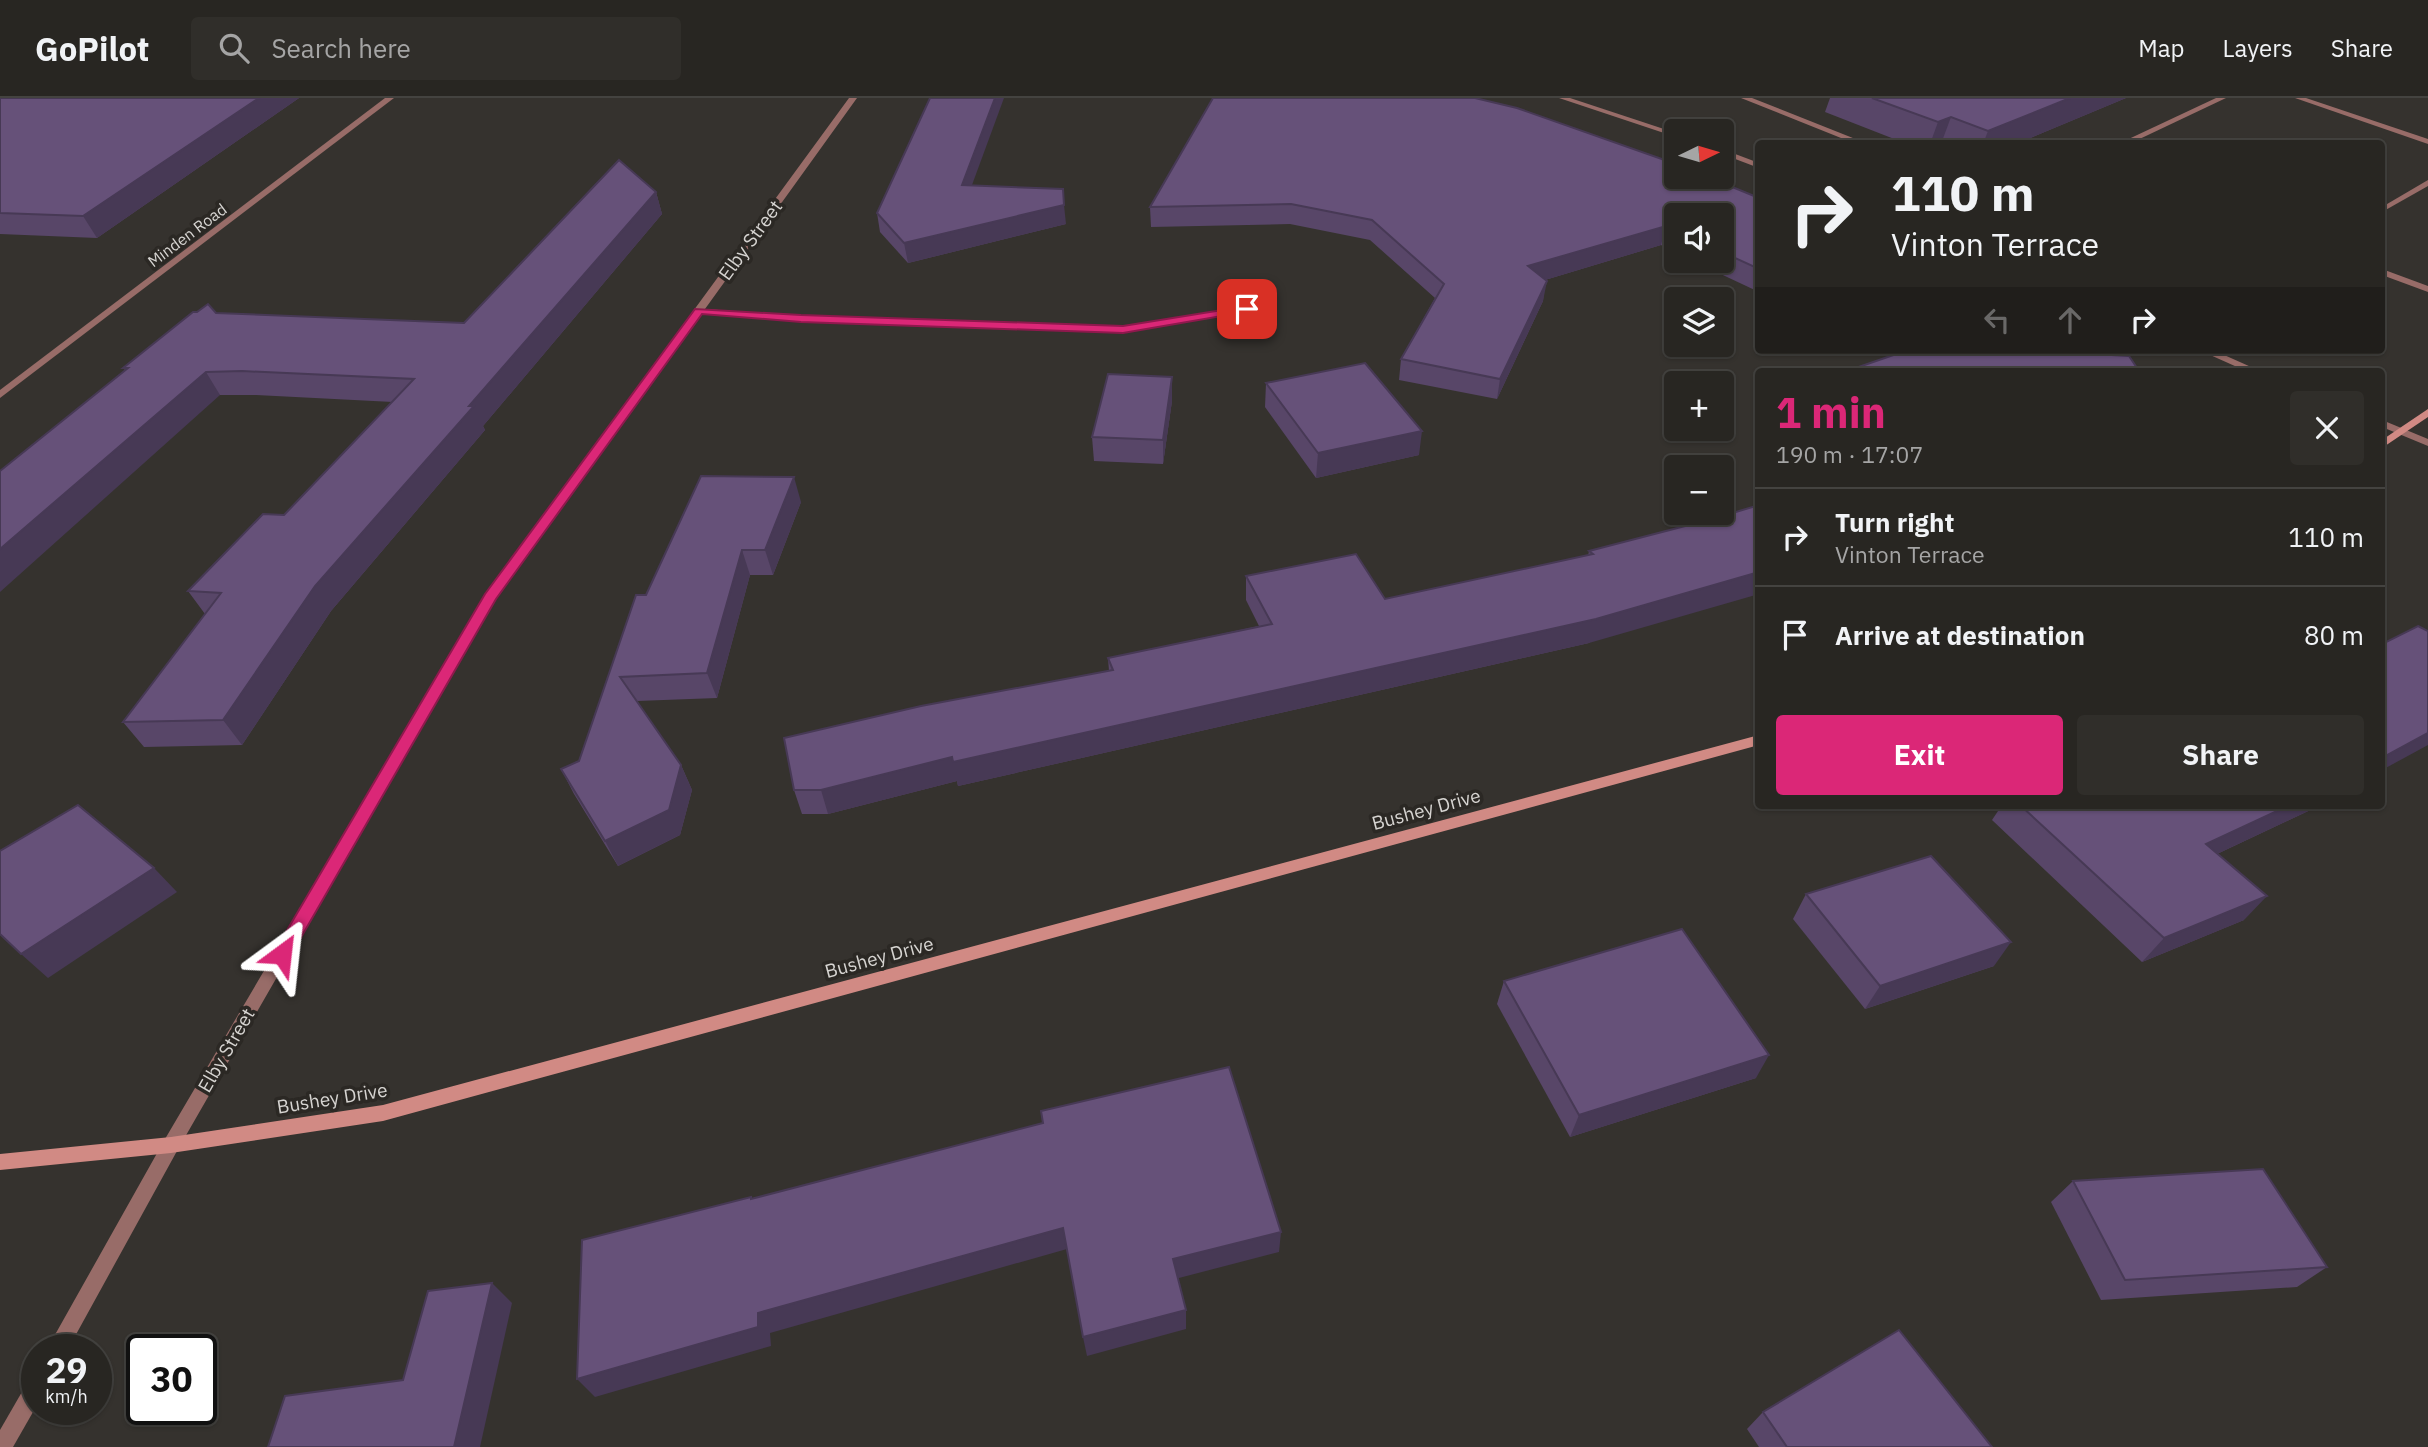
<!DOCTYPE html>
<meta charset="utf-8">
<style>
:root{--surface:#282622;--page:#302e2a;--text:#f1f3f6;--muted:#a5a5a5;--line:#444340;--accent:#db2777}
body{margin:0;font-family:"IBM Plex Sans",sans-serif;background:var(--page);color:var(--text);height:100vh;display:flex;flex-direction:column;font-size:26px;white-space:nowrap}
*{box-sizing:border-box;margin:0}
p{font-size:23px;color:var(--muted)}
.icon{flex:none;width:38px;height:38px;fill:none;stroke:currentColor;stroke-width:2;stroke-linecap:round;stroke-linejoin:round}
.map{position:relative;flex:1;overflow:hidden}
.drawer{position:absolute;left:1755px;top:270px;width:630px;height:441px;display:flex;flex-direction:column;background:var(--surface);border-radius:7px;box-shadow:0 2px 5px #0004,0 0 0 2px var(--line)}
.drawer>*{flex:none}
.banner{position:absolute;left:1755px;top:42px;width:630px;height:214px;border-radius:7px;box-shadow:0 2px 5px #0004,0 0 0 2px var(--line);background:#282622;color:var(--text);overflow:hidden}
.needle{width:46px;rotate:85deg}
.fabs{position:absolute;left:1664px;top:21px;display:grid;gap:14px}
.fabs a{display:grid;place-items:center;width:70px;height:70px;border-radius:7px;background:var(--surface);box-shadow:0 2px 5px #0004,0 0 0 2px var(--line);font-size:35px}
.speed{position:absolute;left:21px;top:1236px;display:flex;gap:14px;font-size:35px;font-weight:700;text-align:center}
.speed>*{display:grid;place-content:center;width:91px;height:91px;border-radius:50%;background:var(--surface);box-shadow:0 2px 5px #0004,0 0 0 2px var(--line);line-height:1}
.speed small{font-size:18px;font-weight:400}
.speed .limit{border:4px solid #111;border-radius:10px;background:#fff;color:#111}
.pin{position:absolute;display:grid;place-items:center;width:60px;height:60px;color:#fff;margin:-30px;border-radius:14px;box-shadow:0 4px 10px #0006}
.me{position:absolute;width:77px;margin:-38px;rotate:30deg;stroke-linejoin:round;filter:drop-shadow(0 0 5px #0008)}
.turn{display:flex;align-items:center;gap:24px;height:147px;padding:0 21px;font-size:32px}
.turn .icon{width:91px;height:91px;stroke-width:2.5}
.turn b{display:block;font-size:49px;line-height:60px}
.lanes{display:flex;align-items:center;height:66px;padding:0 21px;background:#0003;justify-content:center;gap:35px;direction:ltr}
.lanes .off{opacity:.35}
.round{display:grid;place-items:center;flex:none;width:74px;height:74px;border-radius:7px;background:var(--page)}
.headline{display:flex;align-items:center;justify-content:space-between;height:119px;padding:0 21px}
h1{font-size:42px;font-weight:700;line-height:52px;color:var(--accent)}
.button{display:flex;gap:14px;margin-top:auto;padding:14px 21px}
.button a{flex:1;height:80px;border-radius:7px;background:var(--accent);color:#fff;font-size:28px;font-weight:700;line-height:80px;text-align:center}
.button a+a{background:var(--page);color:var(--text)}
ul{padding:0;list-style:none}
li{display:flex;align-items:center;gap:21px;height:98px;padding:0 21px;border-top:2px solid var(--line)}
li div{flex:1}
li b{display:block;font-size:26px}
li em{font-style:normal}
header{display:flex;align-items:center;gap:42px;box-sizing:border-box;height:98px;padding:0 35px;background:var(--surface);border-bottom:2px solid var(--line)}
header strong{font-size:33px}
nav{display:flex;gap:38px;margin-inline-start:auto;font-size:24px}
.search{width:490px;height:63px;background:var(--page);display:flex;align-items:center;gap:18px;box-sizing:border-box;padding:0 24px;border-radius:7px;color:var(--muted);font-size:26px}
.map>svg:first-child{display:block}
</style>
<header>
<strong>GoPilot</strong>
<div class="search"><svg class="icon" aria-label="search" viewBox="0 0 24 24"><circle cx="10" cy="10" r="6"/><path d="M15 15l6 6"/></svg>Search here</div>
<nav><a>Map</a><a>Layers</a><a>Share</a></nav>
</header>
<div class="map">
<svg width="2428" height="1349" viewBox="0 0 2428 1349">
<rect width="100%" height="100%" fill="#35322e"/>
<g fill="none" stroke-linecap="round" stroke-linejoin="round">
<g fill="#986c68" fill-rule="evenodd">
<path d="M 1741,0 L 1752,0 L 1868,46 L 1856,46 Z"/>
<path d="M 2216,0 L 2226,0 L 2129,46 L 2118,46 Z"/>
<path d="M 2295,0 L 2306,0 L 2428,41 L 2428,46 Z"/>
<path d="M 2428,82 L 2428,88 L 2382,114 L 2382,109 Z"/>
<path d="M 2382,171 L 2428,188 L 2428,194 L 2382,177 Z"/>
</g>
<g fill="#986c68" fill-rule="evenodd">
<path d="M 385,0 L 394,0 L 0,300 L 0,292 Z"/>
<path d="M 849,0 L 857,0 L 705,211 L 801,218 L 1123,228 L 1247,208 L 1252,211 L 1247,214 L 1123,234 L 801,224 L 701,216 L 495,500 L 177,1053 L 68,1251 L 47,1251 L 165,1041 L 484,499 Z"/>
<path d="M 1559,0 L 1570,0 L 1676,35 L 1676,39 Z"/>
<path d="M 1722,51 L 1759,65 L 1759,70 L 1722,56 Z"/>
<path d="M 2199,252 L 2213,252 L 2260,273 L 2246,273 Z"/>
<path d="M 2382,322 L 2428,341 L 2428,348 L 2382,329 Z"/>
<path d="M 37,1277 L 37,1307 L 13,1349 L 0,1349 L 0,1332 L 30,1280 Z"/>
</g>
<g fill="#d18a84" fill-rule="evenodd">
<path d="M 2428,311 L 2428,319 L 2382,350 L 2382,342 Z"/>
<path d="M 1759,637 L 1759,647 L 383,1023 L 171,1055 L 0,1072 L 0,1056 L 171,1039 L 383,1007 Z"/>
</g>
</g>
<g fill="#584668">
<path d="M 0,0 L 299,0 L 97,140 L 0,136 Z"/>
<path d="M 1213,0 L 1759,100 L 1759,194 L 1693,163 L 1722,163 L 1722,117 L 1676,117 L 1676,155 L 1661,147 L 1545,182 L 1543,203 L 1497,301 L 1399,282 L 1401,261 L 1435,200 L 1370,142 L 1290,126 L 1151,129 L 1150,109 Z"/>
<path d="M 1830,0 L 2126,0 L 2016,46 L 1907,46 L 1825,14 Z"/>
<path d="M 972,87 L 1066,126 L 908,165 L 880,134 L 877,115 Z"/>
<path d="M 656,94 L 662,116 L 483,328 L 485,332 L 331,513 L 242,647 L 144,649 L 123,624 L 205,516 L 188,493 L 284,417 L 393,304 L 256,297 L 220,297 L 125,272 L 123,270 L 216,215 L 464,225 Z"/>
<path d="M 1878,252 L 2023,252 L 1890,258 Z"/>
<path d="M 1172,279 L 1172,303 L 1163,366 L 1094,363 L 1092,339 Z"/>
<path d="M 1266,285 L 1419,357 L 1316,380 L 1265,309 Z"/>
<path d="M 801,404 L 773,477 L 750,477 L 717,600 L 637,603 L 681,667 L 692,692 L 680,737 L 618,768 L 574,696 L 561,671 L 579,663 L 646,497 Z"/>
<path d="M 1716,420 L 1589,545 L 958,688 L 957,683 L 828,716 L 802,716 L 794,692 L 1109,573 L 1108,560 L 1259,528 L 1246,502 L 1246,478 L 1385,501 L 1588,458 L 1589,453 Z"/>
<path d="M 2002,707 L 2321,707 L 2217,756 L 2244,822 L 2142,864 L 1992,722 Z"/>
<path d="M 1806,796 L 1994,868 L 1865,911 L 1793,821 Z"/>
<path d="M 1504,883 L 1756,980 L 1570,1039 L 1497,906 Z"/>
<path d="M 2073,1083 L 2327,1169 L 2297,1189 L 2101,1202 L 2051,1104 Z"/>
<path d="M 1763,1314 L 1992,1349 L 1759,1349 L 1747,1331 Z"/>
</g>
<g fill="#473955">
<path d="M 259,0 L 299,0 L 97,140 L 83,118 Z"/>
<path d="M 995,0 L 1004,0 L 965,106 L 962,87 Z"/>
<path d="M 2070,0 L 2126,0 L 2016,46 L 1983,46 L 1988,33 Z"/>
<path d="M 1951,19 L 1941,46 L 1930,46 L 1938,24 Z"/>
<path d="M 656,94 L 662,116 L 483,328 L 485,332 L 331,513 L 242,647 L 223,622 L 315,488 L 469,308 Z"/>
<path d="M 1064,107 L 1066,126 L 908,165 L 904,145 Z"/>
<path d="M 1666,128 L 1661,147 L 1525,188 L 1528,168 Z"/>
<path d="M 1547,183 L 1543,203 L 1497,301 L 1500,281 Z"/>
<path d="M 206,274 L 220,297 L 0,494 L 0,451 Z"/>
<path d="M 1172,279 L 1172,303 L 1163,366 L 1163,342 Z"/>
<path d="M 1422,333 L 1419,357 L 1316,380 L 1318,355 Z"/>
<path d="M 794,379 L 801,404 L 773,477 L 765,452 Z"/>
<path d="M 742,452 L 750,477 L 717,600 L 707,575 Z"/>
<path d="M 1759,474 L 1759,496 L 1589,545 L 958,688 L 957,683 L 828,716 L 821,692 L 952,659 Z"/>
<path d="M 2428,635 L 2428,647 L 2382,672 L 2382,660 Z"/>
<path d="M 681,667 L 692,692 L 680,737 L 618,768 L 605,743 Z"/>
<path d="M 2290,707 L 2321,707 L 2185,771 L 2206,746 Z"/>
<path d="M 154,770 L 177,794 L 48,880 L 21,856 Z"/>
<path d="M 2267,798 L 2244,822 L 2142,864 L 2164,840 Z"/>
<path d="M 2011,844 L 1994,868 L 1865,911 L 1880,888 Z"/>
<path d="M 1769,957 L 1756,980 L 1570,1039 L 1579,1017 Z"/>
<path d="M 1063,1130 L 1067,1151 L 770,1235 L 771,1248 L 595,1299 L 577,1281 L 758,1215 Z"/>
<path d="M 1281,1134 L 1279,1154 L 1175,1181 L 1173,1161 Z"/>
<path d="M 492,1185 L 512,1205 L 480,1349 L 454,1349 Z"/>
<path d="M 1186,1212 L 1186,1231 L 1087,1258 L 1083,1239 Z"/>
</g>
<g fill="#665179" stroke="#473955" stroke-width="2">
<path d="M 0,0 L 259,0 L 83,118 L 0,115 Z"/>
<path d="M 930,0 L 995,0 L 962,87 L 1063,91 L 1064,107 L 904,145 L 877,115 Z"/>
<path d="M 1213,0 L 1475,0 L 1517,10 L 1676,66 L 1676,79 L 1708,79 L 1759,100 L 1759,171 L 1722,154 L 1722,117 L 1676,117 L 1676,133 L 1666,128 L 1528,168 L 1547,183 L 1500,281 L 1401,261 L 1444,186 L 1372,122 L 1291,106 L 1150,109 Z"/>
<path d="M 1872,0 L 2070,0 L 1988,33 L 1951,19 L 1938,24 Z"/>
<path d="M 619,62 L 656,94 L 469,308 L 474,308 L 315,488 L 223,622 L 123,624 L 221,495 L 188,493 L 263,416 L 284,417 L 414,281 L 242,273 L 206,274 L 0,451 L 0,373 L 128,270 L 123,270 L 193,214 L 197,214 L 208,206 L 216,215 L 464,225 Z"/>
<path d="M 1908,252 L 2023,252 L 2129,258 L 2139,273 L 1847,273 Z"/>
<path d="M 1365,265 L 1422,333 L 1318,355 L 1266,285 Z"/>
<path d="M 1108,276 L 1172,279 L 1163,342 L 1092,339 Z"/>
<path d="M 701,378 L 794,379 L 765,452 L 742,452 L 707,575 L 620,579 L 681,667 L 669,712 L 605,743 L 561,671 L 579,663 L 636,497 L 646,497 Z"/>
<path d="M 1759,407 L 1759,474 L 1596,521 L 953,664 L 952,659 L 821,692 L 794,692 L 784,640 L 921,608 L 1113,572 L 1108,560 L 1272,526 L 1246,478 L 1356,456 L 1385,501 L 1593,456 L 1589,453 L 1716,420 Z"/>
<path d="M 2418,528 L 2428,533 L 2428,635 L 2382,660 L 2382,546 Z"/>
<path d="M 78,707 L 154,770 L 21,856 L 0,836 L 0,753 Z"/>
<path d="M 2020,707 L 2290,707 L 2206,746 L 2267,798 L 2164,840 Z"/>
<path d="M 1931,758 L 2011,844 L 1880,888 L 1806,796 Z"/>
<path d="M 1682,831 L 1769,957 L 1579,1017 L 1504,883 Z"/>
<path d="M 1229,969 L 1281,1134 L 1173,1161 L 1186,1212 L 1083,1239 L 1063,1130 L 758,1215 L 758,1229 L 577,1281 L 582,1142 L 751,1099 L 751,1101 L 1043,1025 L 1041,1013 Z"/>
<path d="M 2263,1071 L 2327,1169 L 2125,1182 L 2073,1083 Z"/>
<path d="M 492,1185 L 454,1349 L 268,1349 L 285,1298 L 403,1282 L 428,1193 Z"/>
<path d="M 1899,1232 L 1992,1349 L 1787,1349 L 1763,1314 Z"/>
</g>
<path fill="#db2777" stroke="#8e194d" stroke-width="2" d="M 1247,208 L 1251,209 L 1251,213 L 1123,235 L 801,224 L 702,216 L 496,501 L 288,862 L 282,864 L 276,862 L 273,856 L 276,851 L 485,496 L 695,211 L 801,217 L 1123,228 Z"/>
<g text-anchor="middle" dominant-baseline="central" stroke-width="7" stroke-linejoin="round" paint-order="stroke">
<g font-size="16" fill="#d6d4d1" stroke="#2b2824">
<text transform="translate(187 137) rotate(-37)">Minden Road</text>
</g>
<g font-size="19" fill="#d6d4d1" stroke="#2b2824">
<text transform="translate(750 142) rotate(-54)">Elby Street</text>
<text transform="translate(1426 711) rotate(-15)">Bushey Drive</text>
<text transform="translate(879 859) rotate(-15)">Bushey Drive</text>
<text transform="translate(226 952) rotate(-60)">Elby Street</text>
<text transform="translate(332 1000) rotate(-9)">Bushey Drive</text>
</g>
</g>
</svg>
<div class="fabs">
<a><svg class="needle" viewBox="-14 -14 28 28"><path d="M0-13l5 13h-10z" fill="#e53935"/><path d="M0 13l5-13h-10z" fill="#a5a5a5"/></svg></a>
<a><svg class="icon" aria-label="sound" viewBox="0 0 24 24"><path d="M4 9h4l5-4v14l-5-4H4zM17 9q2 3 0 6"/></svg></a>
<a><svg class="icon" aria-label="layers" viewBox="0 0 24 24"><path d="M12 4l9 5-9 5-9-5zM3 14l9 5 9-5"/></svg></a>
<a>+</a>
<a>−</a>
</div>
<div class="speed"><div>29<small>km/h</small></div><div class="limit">30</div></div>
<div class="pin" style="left:1247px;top:211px;background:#d93025"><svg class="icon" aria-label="arrive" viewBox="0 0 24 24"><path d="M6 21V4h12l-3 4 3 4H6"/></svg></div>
<svg class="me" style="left:282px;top:856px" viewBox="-20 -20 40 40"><path d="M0-17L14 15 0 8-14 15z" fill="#db2777" stroke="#fff" stroke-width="4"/></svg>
<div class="banner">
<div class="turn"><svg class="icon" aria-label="right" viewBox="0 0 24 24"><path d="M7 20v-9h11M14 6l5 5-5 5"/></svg><div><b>110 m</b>Vinton Terrace</div></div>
<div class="lanes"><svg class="icon off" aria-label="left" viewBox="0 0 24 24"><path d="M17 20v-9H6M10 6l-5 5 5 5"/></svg><svg class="icon off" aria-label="ahead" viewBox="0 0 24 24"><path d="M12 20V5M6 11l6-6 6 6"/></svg><svg class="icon" aria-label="right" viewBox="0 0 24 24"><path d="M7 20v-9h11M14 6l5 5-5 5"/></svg></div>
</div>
<section class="drawer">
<div class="headline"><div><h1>1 min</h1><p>190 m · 17:07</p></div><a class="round"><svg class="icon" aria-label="close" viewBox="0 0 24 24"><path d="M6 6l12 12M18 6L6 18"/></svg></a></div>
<ul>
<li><svg class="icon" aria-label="right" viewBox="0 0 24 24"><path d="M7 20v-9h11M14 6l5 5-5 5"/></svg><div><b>Turn right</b><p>Vinton Terrace</p></div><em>110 m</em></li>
<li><svg class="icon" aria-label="arrive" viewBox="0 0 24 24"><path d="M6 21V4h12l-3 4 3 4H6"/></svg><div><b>Arrive at destination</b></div><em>80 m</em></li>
</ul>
<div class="button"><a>Exit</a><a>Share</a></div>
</section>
</div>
